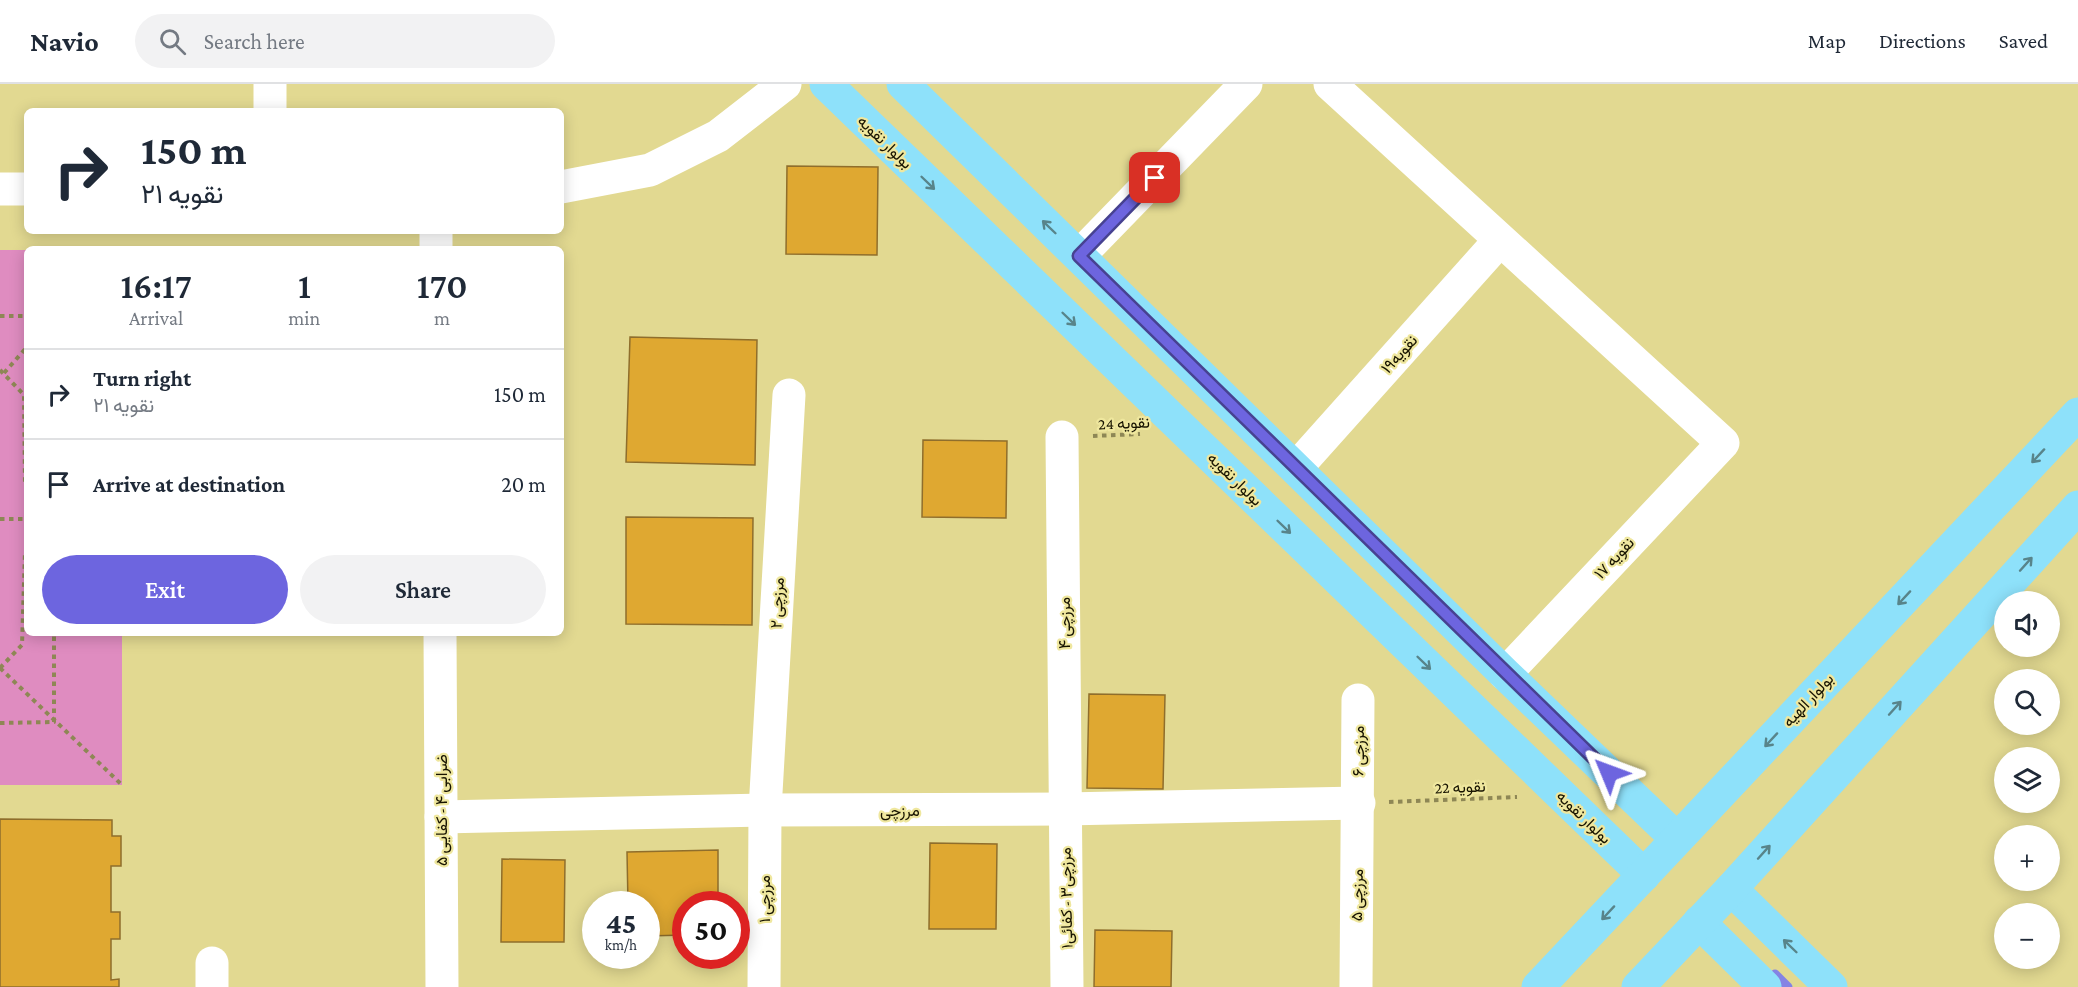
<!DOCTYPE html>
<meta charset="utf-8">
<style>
:root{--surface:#fff;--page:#f2f2f3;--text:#1f2937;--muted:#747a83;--line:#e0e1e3;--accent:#6d65df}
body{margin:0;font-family:"Crimson Pro",Vazirmatn,serif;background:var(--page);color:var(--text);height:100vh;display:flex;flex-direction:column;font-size:22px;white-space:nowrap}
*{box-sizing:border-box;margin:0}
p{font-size:20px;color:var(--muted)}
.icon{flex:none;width:33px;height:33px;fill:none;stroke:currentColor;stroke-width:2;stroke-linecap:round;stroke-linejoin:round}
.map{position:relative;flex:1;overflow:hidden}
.sheet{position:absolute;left:24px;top:162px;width:540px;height:390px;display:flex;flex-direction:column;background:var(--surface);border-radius:9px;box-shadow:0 3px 15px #0003}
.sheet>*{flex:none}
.top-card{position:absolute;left:24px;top:24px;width:540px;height:126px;border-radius:9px;box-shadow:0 3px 15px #0003;background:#fff;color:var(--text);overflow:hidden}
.buttons{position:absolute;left:1994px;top:507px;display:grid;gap:12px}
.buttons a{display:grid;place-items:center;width:66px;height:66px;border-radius:50%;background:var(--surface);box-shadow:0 3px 15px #0003;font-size:30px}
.speed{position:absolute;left:582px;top:807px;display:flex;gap:12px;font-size:30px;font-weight:700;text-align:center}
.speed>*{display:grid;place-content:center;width:78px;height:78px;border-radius:50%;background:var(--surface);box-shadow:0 3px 15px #0003;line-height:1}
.speed small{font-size:15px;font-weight:400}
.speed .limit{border:9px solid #d22;background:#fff;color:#111}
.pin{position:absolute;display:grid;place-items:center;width:51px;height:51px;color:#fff;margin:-26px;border-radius:12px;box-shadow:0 3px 9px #0006}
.me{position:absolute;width:66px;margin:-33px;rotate:314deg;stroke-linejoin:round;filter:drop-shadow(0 0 4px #0008)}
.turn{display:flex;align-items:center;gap:21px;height:126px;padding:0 18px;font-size:27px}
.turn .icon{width:78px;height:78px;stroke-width:2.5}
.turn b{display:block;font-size:42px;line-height:51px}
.eta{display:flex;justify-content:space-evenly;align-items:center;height:102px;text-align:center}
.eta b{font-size:36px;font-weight:600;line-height:42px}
.primary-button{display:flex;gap:12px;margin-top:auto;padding:12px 18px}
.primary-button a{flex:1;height:69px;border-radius:36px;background:var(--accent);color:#fff;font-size:24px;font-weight:600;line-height:69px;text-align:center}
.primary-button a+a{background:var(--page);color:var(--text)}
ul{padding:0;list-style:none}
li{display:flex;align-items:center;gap:18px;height:90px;padding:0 18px;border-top:2px solid var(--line)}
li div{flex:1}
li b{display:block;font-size:22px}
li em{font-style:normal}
header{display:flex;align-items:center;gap:36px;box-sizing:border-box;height:84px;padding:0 30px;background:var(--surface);border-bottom:2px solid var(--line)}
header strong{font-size:28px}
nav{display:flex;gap:33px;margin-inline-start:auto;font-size:21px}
.search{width:420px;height:54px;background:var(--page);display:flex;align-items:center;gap:15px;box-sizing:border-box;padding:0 21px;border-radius:33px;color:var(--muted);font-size:22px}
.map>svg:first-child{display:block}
</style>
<header>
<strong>Navio</strong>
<div class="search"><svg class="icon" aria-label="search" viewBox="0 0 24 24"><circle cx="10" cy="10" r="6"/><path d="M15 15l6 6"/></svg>Search here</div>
<nav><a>Map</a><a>Directions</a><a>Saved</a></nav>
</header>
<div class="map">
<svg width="2078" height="903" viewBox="0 0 2078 903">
<rect width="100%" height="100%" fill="#e2d991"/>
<path fill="#df8cc0" d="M 0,166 L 27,166 L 27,549 L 122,549 L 122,701 L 0,701 Z"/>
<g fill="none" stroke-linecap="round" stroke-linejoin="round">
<path stroke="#8483e4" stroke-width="9" d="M 1775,890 L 1788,903"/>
</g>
<g fill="#dfa831" stroke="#8f6e2c" stroke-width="1.5">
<path d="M 787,82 L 878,83 L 877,171 L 786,170 Z"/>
<path d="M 630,253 L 757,256 L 755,381 L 626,378 Z"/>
<path d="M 923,356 L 1007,357 L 1006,434 L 922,433 Z"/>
<path d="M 626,433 L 753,434 L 752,541 L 626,540 Z"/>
<path d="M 1089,610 L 1165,611 L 1163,705 L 1087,704 Z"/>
<path d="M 0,735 L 112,736 L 112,752 L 121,752 L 121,782 L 111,782 L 111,828 L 120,828 L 120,855 L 111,855 L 111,896 L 119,895 L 119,903 L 0,903 Z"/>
<path d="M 930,759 L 997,760 L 996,845 L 929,845 Z"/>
<path d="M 718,766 L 718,820 L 686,820 L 686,851 L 646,852 L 646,820 L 628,820 L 627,768 Z"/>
<path d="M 502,775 L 565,776 L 564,858 L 501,858 Z"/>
<path d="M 1095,846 L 1172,847 L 1171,903 L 1094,903 Z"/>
</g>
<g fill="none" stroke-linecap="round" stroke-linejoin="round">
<g stroke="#8e8755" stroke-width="4" stroke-dasharray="4.5 4.5" stroke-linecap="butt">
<path d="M 0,232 L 27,232"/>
<path d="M 0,286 L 24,311 L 25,400"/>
<path d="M 4,289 L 27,263"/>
<path d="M 1093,352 L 1140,350"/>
<path d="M 0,435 L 27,435"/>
<path d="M 0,584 L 122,701"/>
<path d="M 0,584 L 22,561 L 25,468"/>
<path d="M 0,639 L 54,638 L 54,549"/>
<path d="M 1389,718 L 1517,713"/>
</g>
<g stroke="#fff" stroke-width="33">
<path d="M 1330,0 L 1723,359 L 1505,590"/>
<path d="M 270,27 L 270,0"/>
<path d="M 561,103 L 650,86 L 718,52 L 785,0"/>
<path d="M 0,105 L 27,105"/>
<path d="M 436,147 L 436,165"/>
<path d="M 1079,172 L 1246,0"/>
<path d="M 1062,353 L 1067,903"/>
<path d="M 1297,383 L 1500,156"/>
<path d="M 440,549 L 442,903"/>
<path d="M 441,733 L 765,726 L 1065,725 L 1359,719"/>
<path d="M 212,903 L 212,879"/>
<path d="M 764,903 L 765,726 L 789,311"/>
<path d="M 1356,903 L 1358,616"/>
</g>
<g stroke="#8ee1fa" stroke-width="33">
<path d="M 826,0 L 1644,791"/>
<path d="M 903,0 L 1505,590 L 1677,755"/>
<path d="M 1731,805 L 1831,903"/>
<path d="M 1699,838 L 1765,903"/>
<path d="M 1538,903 L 2078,330"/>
<path d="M 1638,903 L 1731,805 L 2078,423"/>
</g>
</g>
<defs><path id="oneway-shaft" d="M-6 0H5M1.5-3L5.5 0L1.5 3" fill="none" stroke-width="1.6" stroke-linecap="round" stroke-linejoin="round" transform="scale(1.5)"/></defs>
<g stroke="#58848a">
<use href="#oneway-shaft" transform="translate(928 99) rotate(44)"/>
<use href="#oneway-shaft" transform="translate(1049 143) rotate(-136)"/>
<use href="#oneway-shaft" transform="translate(1069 235) rotate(44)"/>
<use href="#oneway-shaft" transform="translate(2038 372) rotate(133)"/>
<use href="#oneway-shaft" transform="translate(1284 443) rotate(44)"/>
<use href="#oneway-shaft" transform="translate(2026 480) rotate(-48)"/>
<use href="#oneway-shaft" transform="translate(1904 514) rotate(133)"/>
<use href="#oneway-shaft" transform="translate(1424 579) rotate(44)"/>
<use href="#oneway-shaft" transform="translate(1895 624) rotate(-48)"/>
<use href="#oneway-shaft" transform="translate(1771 656) rotate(133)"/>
<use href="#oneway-shaft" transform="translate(1764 768) rotate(-48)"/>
<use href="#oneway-shaft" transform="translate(1608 829) rotate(133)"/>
<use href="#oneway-shaft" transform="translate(1790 862) rotate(-136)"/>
</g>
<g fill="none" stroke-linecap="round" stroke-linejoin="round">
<g stroke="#474291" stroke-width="15">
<path id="route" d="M 1155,94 L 1079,172 L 1609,689"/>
</g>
<use href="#route" stroke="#6d65df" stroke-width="10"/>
</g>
<g text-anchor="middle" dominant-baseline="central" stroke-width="4.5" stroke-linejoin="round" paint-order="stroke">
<g font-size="16" fill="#171300" stroke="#efe79e">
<text transform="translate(885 58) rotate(44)">بولوار نقویه</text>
<text transform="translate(1399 270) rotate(-48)">نقویه۱۹</text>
<text transform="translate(1124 339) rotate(-2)">نقویه 24</text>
<text transform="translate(1235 395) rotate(44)">بولوار نقویه</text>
<text transform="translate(1614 474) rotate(-47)">نقویه ۱۷</text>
<text transform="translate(777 519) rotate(-87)">مرزچی ۲</text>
<text transform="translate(1064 539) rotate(-90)">مرزچی ۴</text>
<text transform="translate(1808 616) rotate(-47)">بولوار الهیه</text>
<text transform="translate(1358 667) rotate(-90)">مرزچی ۶</text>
<text transform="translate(1460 703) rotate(-2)">نقویه 22</text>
<text transform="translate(441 726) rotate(-90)">ضرابی ۴ - کفایی ۵</text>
<text x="900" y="726">مرزچی</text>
<text transform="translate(1584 733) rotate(44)">بولوار نقویه</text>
<text transform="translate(1357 811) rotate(-89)">مرزچی ۵</text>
<text transform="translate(1066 814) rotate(-91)">مرزچی۳ - کفائی۱</text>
<text transform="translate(764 815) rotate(-90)">مرزچی ۱</text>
</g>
</g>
</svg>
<div class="buttons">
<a><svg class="icon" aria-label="sound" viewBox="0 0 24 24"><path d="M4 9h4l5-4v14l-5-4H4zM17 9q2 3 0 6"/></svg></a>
<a><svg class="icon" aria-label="search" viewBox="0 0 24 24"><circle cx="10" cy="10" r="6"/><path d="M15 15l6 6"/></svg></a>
<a><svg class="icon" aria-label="layers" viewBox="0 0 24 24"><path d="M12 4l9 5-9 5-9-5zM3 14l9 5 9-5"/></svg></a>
<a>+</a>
<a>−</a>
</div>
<div class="speed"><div>45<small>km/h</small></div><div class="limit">50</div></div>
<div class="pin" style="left:1155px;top:94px;background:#d93025"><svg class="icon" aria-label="arrive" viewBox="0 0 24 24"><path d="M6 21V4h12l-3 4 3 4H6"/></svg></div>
<svg class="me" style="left:1609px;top:689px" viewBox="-20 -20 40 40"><path d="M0-17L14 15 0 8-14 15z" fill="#6d65df" stroke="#fff" stroke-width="4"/></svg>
<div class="top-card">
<div class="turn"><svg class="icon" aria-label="right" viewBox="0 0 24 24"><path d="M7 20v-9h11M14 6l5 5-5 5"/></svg><div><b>150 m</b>نقویه ۲۱</div></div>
</div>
<section class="sheet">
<div class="eta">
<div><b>16:17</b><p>Arrival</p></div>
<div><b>1</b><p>min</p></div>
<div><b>170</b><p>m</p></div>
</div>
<ul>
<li><svg class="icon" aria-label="right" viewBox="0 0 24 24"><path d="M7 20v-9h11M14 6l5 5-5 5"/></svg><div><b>Turn right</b><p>نقویه ۲۱</p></div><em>150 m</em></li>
<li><svg class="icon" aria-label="arrive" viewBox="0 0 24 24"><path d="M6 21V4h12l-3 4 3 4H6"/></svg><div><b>Arrive at destination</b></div><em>20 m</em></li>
</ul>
<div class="primary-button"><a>Exit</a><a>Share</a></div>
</section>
</div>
